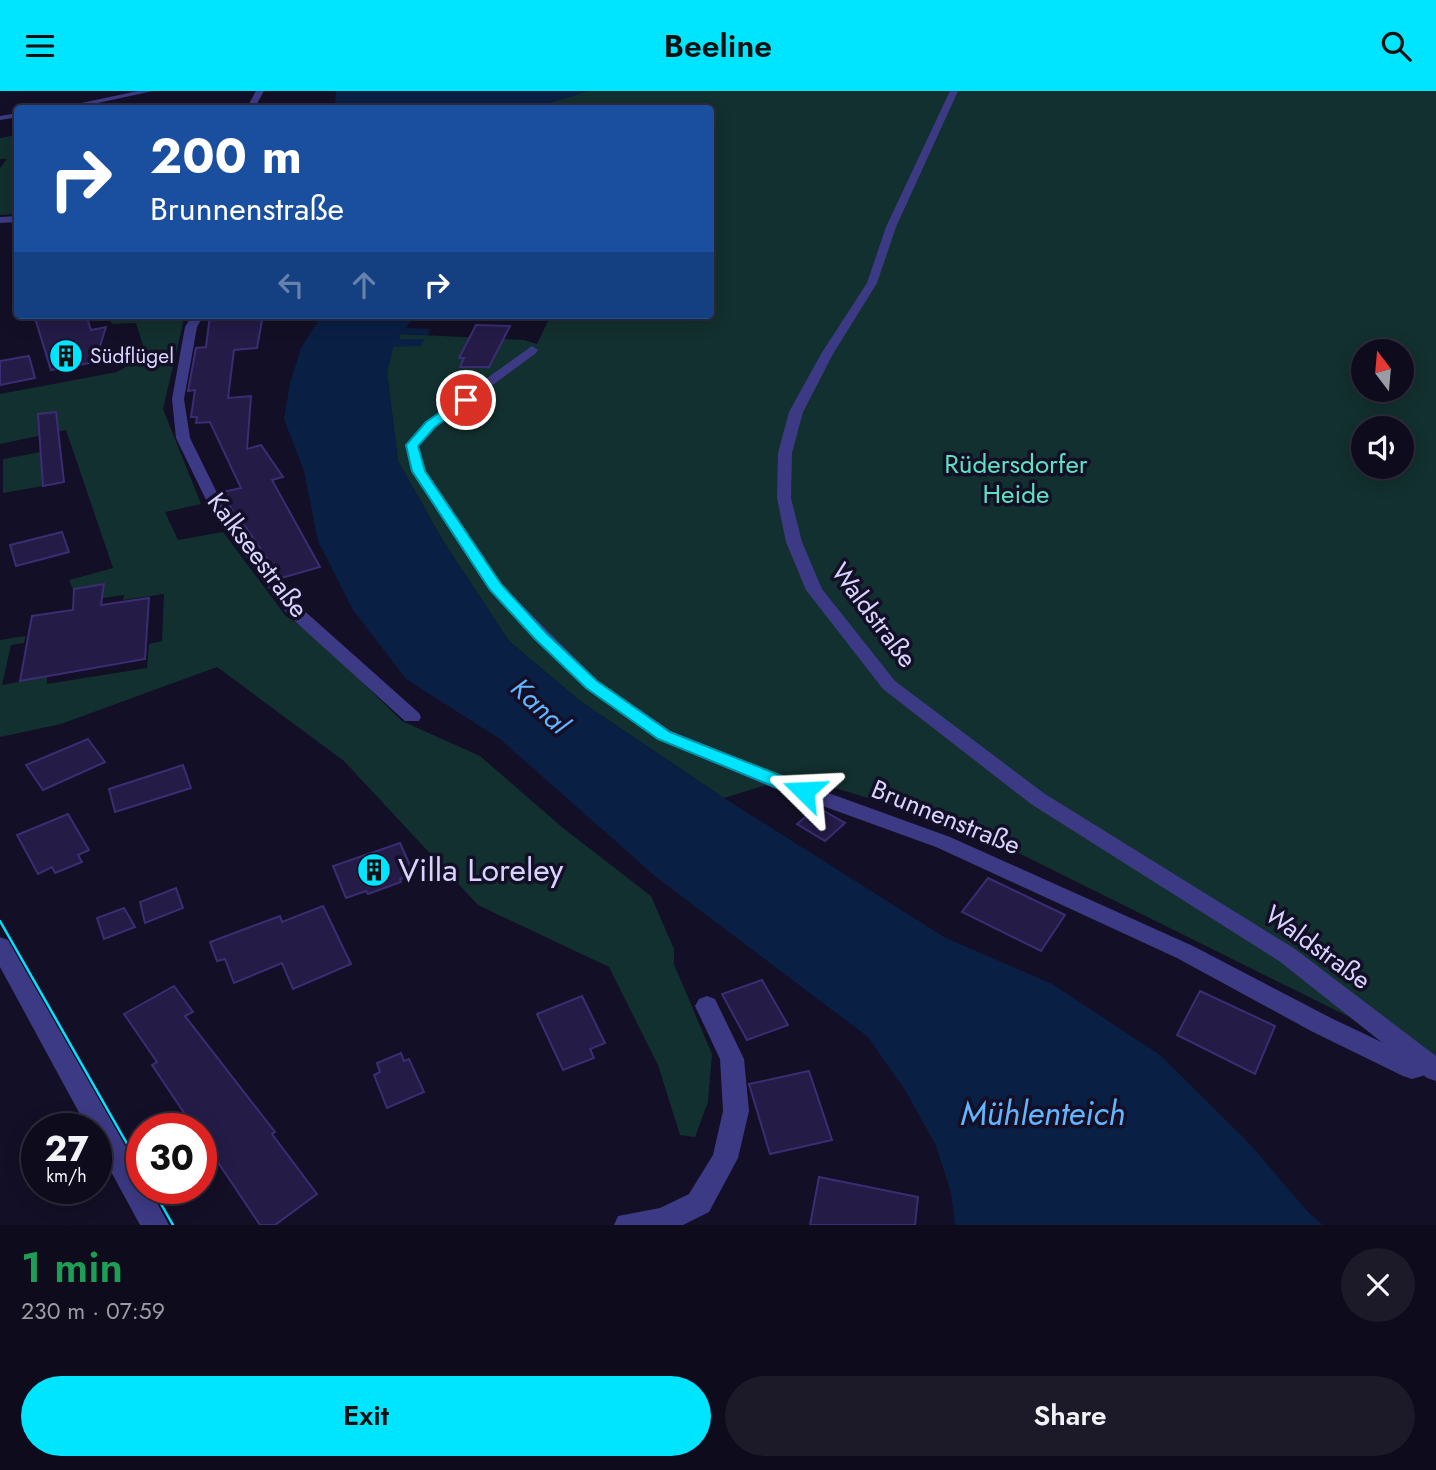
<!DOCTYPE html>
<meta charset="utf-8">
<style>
:root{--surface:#0e0b1c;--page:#1c1929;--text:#f1f3f6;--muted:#9b9ba3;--line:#2e2b3b;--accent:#00e5ff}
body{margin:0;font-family:Jost,sans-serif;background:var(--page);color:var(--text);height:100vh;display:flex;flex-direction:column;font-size:26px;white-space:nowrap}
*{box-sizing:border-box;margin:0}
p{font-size:23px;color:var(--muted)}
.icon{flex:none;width:38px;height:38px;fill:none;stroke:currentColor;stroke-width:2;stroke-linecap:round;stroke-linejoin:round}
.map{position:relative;height:1134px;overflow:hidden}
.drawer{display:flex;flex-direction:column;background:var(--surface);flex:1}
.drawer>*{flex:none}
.guide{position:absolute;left:14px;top:14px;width:700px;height:214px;border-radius:7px;box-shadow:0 4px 18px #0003,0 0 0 2px var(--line);background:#1a4fa0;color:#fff;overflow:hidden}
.needle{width:46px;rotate:344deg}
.controls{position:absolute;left:1351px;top:248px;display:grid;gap:14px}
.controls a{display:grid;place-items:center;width:63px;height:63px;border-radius:50%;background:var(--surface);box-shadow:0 4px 18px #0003,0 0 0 2px var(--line);font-size:35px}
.speed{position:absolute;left:21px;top:1022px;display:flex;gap:14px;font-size:35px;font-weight:700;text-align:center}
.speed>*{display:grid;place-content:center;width:91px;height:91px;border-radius:50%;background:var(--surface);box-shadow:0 4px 18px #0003,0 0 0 2px var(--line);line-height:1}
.speed small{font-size:18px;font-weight:400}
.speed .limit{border:10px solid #d22;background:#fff;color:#111}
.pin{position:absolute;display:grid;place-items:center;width:60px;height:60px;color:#fff;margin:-30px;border:4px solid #fff;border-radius:50%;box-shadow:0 2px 7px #0007}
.me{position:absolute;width:77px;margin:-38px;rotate:291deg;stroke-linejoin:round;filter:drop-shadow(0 0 5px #0008)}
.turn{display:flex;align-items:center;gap:24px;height:147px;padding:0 21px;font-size:32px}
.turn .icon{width:91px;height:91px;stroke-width:2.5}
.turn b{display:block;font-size:49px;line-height:60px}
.lanes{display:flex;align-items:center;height:66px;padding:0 21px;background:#0003;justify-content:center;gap:35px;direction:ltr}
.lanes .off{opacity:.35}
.round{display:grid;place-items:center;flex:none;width:74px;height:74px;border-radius:37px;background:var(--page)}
.head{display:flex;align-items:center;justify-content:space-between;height:119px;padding:0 21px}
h1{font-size:42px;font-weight:600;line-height:52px;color:#1e9e55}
.primary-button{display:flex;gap:14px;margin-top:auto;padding:14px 21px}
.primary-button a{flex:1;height:80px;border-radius:42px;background:var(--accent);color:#111;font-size:28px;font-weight:600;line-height:80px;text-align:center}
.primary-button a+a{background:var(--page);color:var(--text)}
header{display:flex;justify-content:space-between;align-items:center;height:91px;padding:0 21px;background:var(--accent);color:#111;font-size:32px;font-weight:600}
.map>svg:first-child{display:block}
</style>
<header><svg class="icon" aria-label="menu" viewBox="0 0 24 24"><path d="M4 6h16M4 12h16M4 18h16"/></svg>Beeline<svg class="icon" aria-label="search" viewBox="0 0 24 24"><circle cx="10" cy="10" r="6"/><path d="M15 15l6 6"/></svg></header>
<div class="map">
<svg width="1436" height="1134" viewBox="0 0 1436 1134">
<rect width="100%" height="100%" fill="#130f26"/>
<g fill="#12302f" fill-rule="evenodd">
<path d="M 588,0 L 1436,0 L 1436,969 L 972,739 L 796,685 L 724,707 L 580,610 L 509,550 L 443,450 L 398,370 L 387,281 L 393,255 L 420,255 L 424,248 L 399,248 L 400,243 L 524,249 L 537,253 L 551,224 L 710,224 L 710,18 L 533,17 ZM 1363,261 L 1402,261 L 1402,299 L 1363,299 ZM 1363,338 L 1402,338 L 1402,376 L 1363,376 Z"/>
<path d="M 17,44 L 17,123 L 0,124 L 0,77 L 7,68 L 0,68 L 0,47 Z"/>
<path d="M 108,224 L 185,224 L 163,318 L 201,413 L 165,421 L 178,449 L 223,441 L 285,524 L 318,548 L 402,630 L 480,665 L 563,737 L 651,805 L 674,858 L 674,873 L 712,963 L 708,1011 L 695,1046 L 680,1044 L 658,974 L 609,876 L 478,814 L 344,670 L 217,576 L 61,633 L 0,646 L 0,549 L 26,545 L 24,552 L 11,554 L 2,594 L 47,586 L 47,593 L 147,577 L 149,553 L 162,550 L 164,503 L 123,509 L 124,504 L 103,507 L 105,492 L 73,499 L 69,489 L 0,508 L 113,477 L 66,339 L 0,353 L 0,303 L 117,281 L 146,264 L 136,232 L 112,233 Z"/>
<path d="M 41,361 L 43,395 L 3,402 L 3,368 Z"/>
</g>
<g fill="#0a1f44">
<path d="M 336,0 L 588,0 L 533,17 L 339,17 L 335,11 Z"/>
<path d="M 322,224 L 415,224 L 406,237 L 430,238 L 428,244 L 400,243 L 399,248 L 425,248 L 420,255 L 393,256 L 387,281 L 398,370 L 443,450 L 509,550 L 580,610 L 724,707 L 944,846 L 1052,893 L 1160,964 L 1247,1050 L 1308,1121 L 1323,1134 L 955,1134 L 951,1102 L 936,1055 L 907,1002 L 868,946 L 656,786 L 500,648 L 406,588 L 353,519 L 318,450 L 304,380 L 284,328 L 290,292 L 301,257 Z"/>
</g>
<g fill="#241b47" stroke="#3b2d73" stroke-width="2">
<path d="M 34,224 L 86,224 L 91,239 L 106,236 L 100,255 L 106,269 L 51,279 Z"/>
<path d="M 210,224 L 263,224 L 257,257 L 234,259 L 228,307 L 251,305 L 247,358 L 261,354 L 283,386 L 272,389 L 320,476 L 281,487 L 244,434 L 237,429 L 223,401 L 241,397 L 210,331 L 196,332 L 197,326 L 191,326 L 195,299 L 188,300 L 196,257 L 206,256 Z"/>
<path d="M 476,234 L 510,235 L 489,276 L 460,276 L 464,267 L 459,267 Z"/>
<path d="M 29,265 L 35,287 L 0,294 L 0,270 Z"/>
<path d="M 56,321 L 64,391 L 43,395 L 38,323 Z"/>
<path d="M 62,441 L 69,461 L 16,475 L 10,454 Z"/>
<path d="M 104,493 L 101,514 L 149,507 L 145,568 L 20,590 L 32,525 L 73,519 L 74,498 Z"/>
<path d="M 88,648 L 105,671 L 43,699 L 26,674 Z"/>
<path d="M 183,674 L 191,697 L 115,721 L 109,698 Z"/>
<path d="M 817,716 L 845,732 L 825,750 L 797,733 Z"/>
<path d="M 68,723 L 89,759 L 78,764 L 82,771 L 55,782 L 52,776 L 38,783 L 17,744 Z"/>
<path d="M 400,752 L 414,783 L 400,788 L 401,791 L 368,803 L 366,800 L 346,807 L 333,775 Z"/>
<path d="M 988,787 L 1065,824 L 1041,860 L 962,821 Z"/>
<path d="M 176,797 L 183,817 L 145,832 L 140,811 Z"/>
<path d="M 323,815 L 351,873 L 293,898 L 282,872 L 234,892 L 225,868 L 217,870 L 210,851 L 280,825 L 282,831 Z"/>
<path d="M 124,817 L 135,836 L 104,848 L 97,827 Z"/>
<path d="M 762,889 L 788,934 L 747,949 L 722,903 Z"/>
<path d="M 174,895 L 193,921 L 185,925 L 275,1041 L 272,1043 L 317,1103 L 275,1134 L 260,1134 L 201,1046 L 201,1038 L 195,1038 L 152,974 L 157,971 L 124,923 Z"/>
<path d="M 1200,900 L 1275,935 L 1255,983 L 1177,944 Z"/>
<path d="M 582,905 L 605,952 L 590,958 L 594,967 L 563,979 L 537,923 Z"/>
<path d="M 401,962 L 404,970 L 409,968 L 424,1001 L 387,1017 L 374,984 L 380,981 L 377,972 Z"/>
<path d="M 809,980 L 832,1049 L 770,1063 L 749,993 Z"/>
<path d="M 819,1086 L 918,1106 L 915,1134 L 810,1134 Z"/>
</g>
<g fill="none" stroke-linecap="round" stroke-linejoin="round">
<g fill="#3d3a85" fill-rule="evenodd">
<path d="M 138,0 L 153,0 L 70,18 L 53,18 Z"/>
<path d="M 256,0 L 264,0 L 254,18 L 246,18 Z"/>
<path d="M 18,22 L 18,26 L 0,29 L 0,25 Z"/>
<path d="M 18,125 L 18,131 L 0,132 L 0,126 Z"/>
<path d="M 192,224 L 204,224 L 197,236 L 184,308 L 190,347 L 223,414 L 300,516 L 419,622 L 421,626 L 419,630 L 405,630 L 288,524 L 209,415 L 176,347 L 172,308 L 185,236 Z"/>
<path d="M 532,255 L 538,259 L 536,262 L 435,337 L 419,355 L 425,380 L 501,493 L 597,589 L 671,640 L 787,687 L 950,746 L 1193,855 L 1331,927 L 1413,966 L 1429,962 L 1436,965 L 1436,981 L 1412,988 L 1403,985 L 1313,941 L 1177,867 L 936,756 L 773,697 L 657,648 L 585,597 L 489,499 L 411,380 L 405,354 L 425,331 Z"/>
<path d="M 707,905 L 715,908 L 744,968 L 749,1020 L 738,1067 L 709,1121 L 683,1134 L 614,1134 L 618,1125 L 660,1117 L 689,1103 L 713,1064 L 723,1020 L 720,968 L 695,915 L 699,908 Z"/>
</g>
<g fill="#3d3a85" fill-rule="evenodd">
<path d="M 950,0 L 958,0 L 896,136 L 877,192 L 833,263 L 803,321 L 792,362 L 791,407 L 802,451 L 822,498 L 895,590 L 1045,703 L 1295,858 L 1436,965 L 1436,990 L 1427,987 L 1279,870 L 1031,713 L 883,598 L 806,499 L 786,451 L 777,407 L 778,362 L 789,321 L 821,263 L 867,192 L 886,136 Z"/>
<path d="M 0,846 L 8,849 L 142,1084 L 142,1097 L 149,1097 L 169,1134 L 140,1134 L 96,1053 L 96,1038 L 88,1038 L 0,876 Z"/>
</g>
<g stroke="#00e5ff" stroke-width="2.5">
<path d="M 0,830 L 142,1079"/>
<path d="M 152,1097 L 173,1134"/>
</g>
</g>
<path fill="#00e5ff" stroke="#0095a6" stroke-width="2" d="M 462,306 L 472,309 L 435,336 L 418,355 L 425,380 L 501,493 L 546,542 L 597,590 L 670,641 L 810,696 L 813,700 L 810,705 L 797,705 L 658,648 L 586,597 L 535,548 L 490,499 L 412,380 L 406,354 L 426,331 Z"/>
<defs>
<g id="building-disc" transform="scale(1.75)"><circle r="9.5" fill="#00e5ff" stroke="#130f26"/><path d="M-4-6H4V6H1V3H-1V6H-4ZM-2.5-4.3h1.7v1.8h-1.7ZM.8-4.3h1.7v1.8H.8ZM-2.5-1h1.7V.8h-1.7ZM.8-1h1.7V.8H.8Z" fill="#111"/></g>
</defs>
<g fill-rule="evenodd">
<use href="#building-disc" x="66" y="265"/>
<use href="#building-disc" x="374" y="779"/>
</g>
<g text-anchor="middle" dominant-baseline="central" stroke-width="7" stroke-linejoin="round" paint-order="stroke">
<g font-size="21" fill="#d9d4ff" stroke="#130f26" text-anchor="start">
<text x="90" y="265">Südflügel</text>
</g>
<g font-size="26" fill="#5fe0c0" stroke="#130f26">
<text x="1016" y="373">Rüdersdorfer<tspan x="1016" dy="30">Heide</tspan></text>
</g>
<g font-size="26" fill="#d9d4ff" stroke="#130f26">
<text transform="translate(258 464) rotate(53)">Kalkseestraße</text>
<text transform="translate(874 524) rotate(53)">Waldstraße</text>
<text transform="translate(946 726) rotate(22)">Brunnenstraße</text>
<text transform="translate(1318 856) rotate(36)">Waldstraße</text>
</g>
<g font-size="28" font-style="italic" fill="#62b6ff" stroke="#130f26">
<text transform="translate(540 615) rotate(43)">Kanal</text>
</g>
<g font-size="32" fill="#d9d4ff" stroke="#130f26" text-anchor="start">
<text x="398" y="779">Villa Loreley</text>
</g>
<g font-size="33" font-style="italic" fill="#62b6ff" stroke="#130f26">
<text x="1043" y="1022">Mühlenteich</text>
</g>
</g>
</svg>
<div class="controls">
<a><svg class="needle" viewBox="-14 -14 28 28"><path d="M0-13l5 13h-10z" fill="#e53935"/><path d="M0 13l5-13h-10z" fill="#9b9ba3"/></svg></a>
<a><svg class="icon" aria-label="sound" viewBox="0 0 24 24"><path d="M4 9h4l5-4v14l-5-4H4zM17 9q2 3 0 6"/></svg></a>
</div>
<div class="speed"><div>27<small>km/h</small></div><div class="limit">30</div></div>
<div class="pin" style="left:466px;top:309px;background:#d93025"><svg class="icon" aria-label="arrive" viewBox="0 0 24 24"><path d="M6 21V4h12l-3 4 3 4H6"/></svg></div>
<svg class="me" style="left:804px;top:700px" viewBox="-20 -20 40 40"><path d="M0-17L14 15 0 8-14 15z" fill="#00e5ff" stroke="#fff" stroke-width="4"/></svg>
<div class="guide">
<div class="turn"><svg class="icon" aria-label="right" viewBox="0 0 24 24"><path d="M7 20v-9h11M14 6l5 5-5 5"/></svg><div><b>200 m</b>Brunnenstraße</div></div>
<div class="lanes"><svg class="icon off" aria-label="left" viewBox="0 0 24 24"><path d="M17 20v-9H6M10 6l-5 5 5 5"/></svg><svg class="icon off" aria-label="ahead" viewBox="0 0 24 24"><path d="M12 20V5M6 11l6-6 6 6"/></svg><svg class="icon" aria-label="right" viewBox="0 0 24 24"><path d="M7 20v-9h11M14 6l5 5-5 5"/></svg></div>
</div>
</div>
<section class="drawer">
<div class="head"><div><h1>1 min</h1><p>230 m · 07:59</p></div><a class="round"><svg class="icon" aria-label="close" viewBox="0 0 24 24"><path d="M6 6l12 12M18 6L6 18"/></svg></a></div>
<div class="primary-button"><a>Exit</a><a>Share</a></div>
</section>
